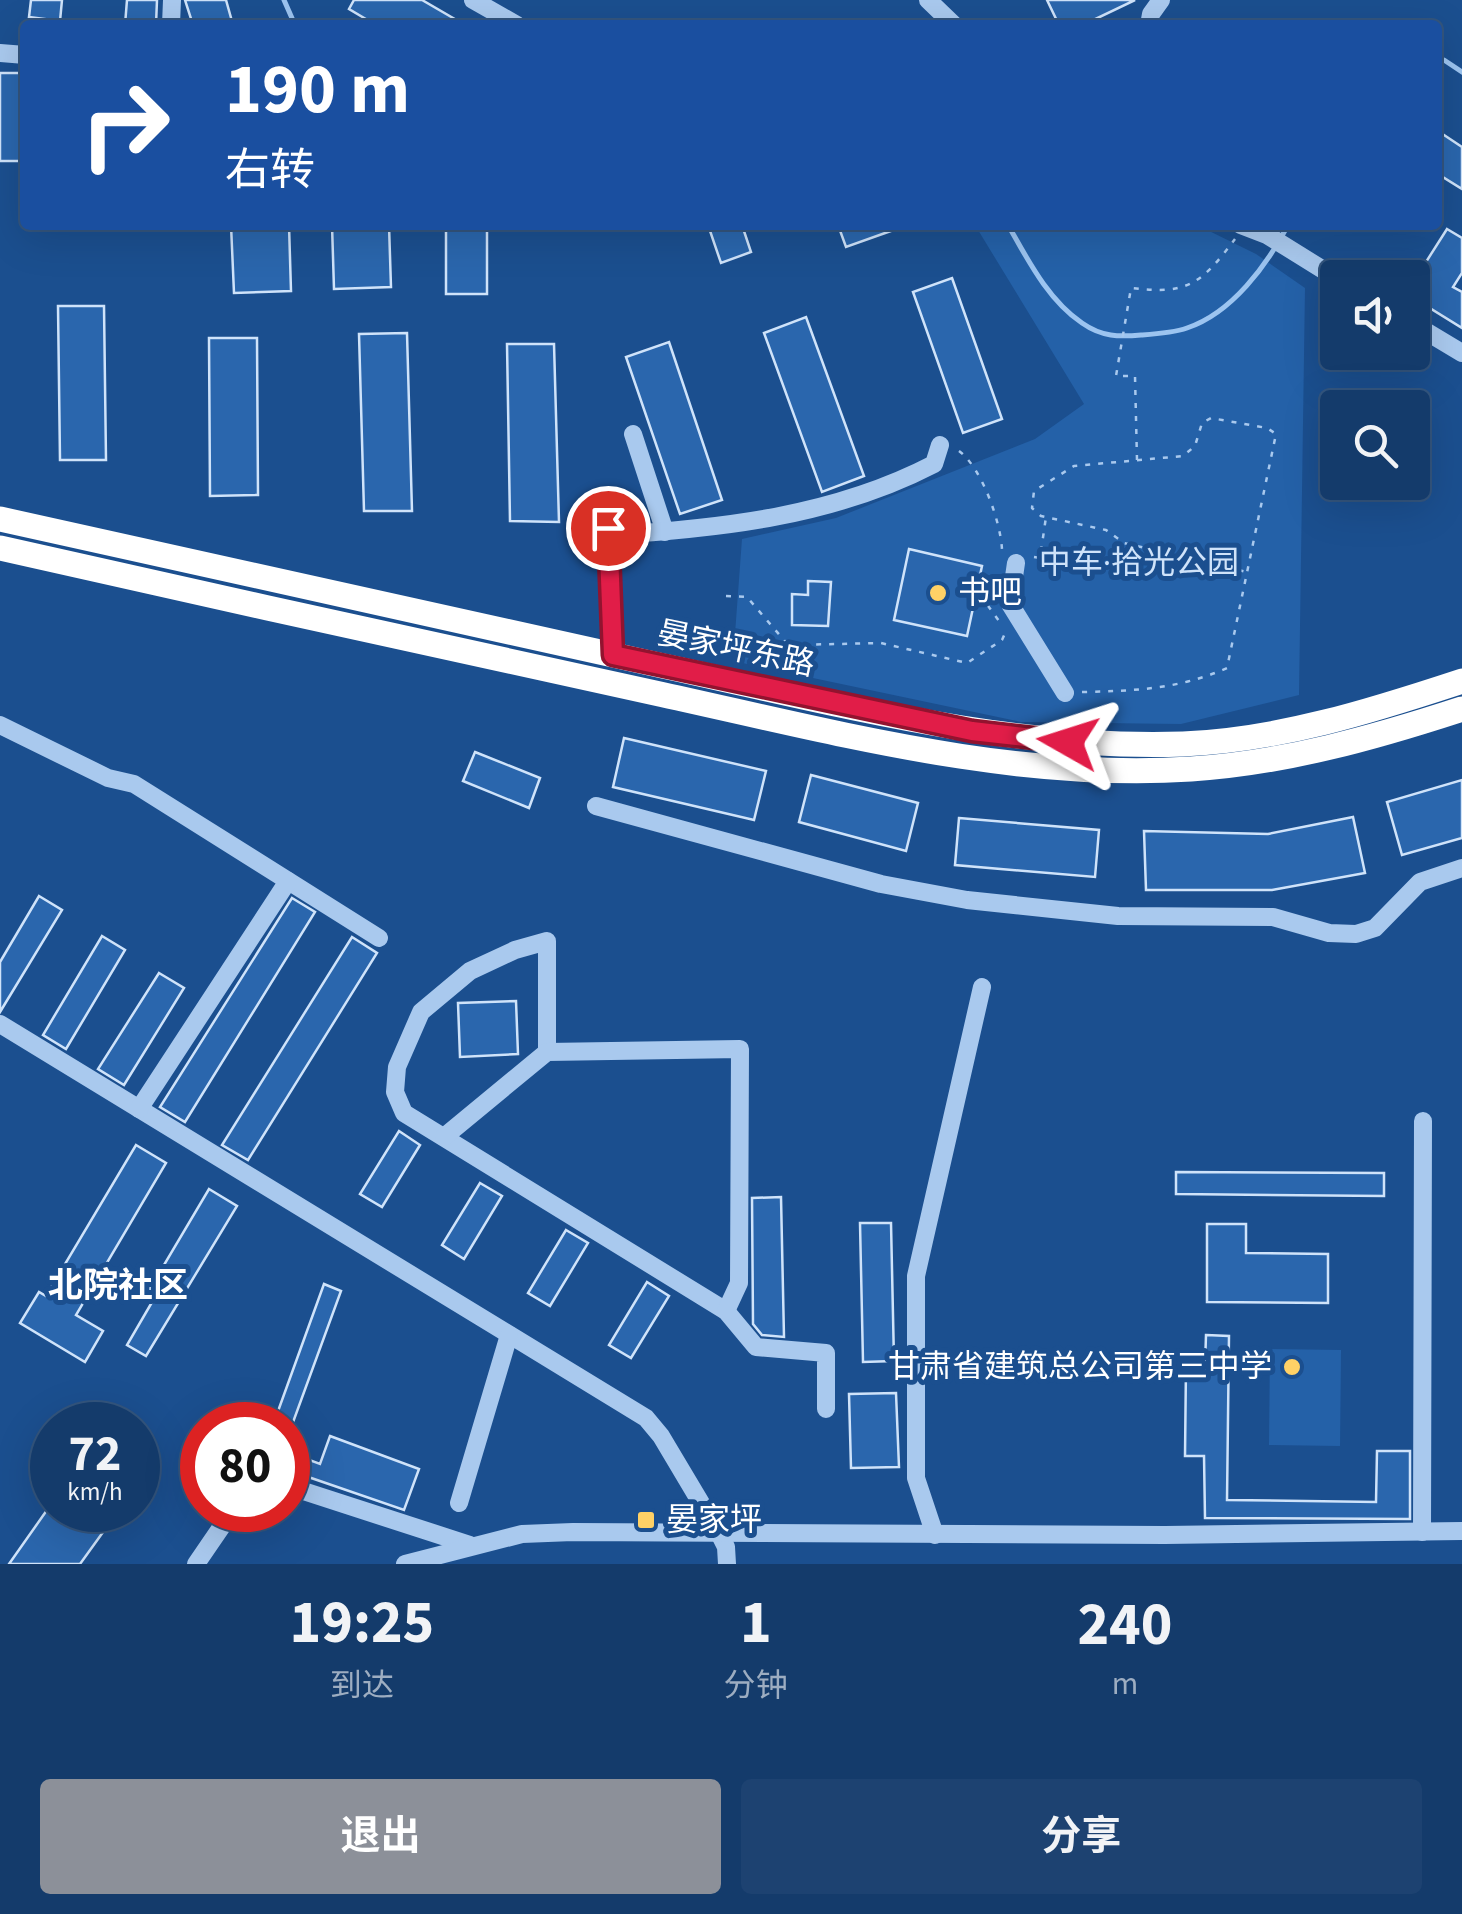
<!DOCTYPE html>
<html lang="zh">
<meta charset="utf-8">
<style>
:root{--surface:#143b6b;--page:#1d4271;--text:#f1f3f6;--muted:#9dadc1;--line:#33557e;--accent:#8c9099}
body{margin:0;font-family:"Source Sans 3","Noto Sans SC",sans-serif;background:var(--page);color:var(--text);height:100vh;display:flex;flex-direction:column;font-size:38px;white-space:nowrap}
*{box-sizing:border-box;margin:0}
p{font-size:32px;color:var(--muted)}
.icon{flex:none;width:55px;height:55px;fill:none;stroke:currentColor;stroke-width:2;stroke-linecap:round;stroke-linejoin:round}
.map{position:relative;height:1564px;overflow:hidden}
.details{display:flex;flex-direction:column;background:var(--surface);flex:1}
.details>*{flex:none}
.guide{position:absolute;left:20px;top:20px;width:1422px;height:210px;border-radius:10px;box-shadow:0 10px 40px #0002,0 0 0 2px var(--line);background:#1a4fa0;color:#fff;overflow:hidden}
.buttons{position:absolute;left:1320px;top:260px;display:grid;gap:20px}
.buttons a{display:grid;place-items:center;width:110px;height:110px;border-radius:10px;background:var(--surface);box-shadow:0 10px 40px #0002,0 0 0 2px var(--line);font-size:50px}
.speed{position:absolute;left:30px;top:1402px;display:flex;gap:20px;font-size:50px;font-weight:700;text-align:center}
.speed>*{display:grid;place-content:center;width:130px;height:130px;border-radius:50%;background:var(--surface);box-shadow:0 10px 40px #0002,0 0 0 2px var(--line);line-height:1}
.speed small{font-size:25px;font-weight:400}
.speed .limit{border:15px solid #d22;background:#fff;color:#111}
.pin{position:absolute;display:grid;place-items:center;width:85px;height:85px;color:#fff;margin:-42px;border:5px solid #fff;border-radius:50%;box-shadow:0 2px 10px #0007}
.me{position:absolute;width:110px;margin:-55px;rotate:276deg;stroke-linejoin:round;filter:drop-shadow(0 0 8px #0008)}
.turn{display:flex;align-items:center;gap:35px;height:210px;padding:0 40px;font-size:45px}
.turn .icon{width:130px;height:130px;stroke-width:2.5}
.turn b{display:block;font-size:70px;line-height:85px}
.eta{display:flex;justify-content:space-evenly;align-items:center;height:170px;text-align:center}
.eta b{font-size:60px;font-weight:700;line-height:70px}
.button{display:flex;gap:20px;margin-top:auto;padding:20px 40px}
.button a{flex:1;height:115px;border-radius:10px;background:var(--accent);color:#fff;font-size:40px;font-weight:700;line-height:115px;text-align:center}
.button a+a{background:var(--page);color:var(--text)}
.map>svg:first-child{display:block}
</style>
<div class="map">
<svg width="1462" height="1564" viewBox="0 0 1462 1564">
<rect width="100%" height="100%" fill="#1b4f8f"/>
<g fill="#2461a8">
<path d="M 975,225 L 1197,225 L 1256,254 L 1305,288 L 1299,695 L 1181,724 L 1021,722 L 733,661 L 742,539 L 836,518 L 1035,439 L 1084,404 Z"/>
<path d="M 1270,1349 L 1341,1350 L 1340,1446 L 1269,1445 Z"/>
</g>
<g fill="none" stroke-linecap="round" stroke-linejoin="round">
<g stroke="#9cc4f0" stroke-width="5">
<path d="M 284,0 L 295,25"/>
<path d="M 1438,61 L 1444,60 L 1462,72"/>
<path d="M 1008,225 C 1028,260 1048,300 1082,323 C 1102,337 1119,337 1141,335 C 1156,334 1173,333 1187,328 C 1232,313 1267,265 1288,225"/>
</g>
</g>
<g fill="#2a66ad" stroke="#cfe3fa" stroke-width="2.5">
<path d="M 31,0 L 62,0 L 60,21 L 29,17 Z"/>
<path d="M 127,0 L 157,0 L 156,25 L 125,25 Z"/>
<path d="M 185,0 L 226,0 L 233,25 L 193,25 Z"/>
<path d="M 354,0 L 422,0 L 465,25 L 376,25 L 349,9 Z"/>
<path d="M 1047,0 L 1135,0 L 1083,25 L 1059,25 Z"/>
<rect x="0" y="73" width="25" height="88"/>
<path d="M 1438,131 L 1462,147 L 1462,189 L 1438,174 Z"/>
<path d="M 231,225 L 289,225 L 291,291 L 234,293 Z"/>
<path d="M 332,225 L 389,225 L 391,287 L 334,289 Z"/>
<rect x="446" y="225" width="41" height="69"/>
<path d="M 708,225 L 742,225 L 751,252 L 721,263 Z"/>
<path d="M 838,225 L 902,225 L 902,227 L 846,247 Z"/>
<path d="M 1447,229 L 1462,238 L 1462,273 L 1453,287 L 1462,292 L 1462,328 L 1412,297 L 1412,284 Z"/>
<path d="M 952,278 L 1002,419 L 963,433 L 913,292 Z"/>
<path d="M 58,306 L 104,306 L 106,460 L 60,460 Z"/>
<path d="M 806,317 L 864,476 L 822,492 L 764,333 Z"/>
<path d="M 407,333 L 412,511 L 364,511 L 359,334 Z"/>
<path d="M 209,338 L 257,338 L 258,495 L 210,496 Z"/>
<path d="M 669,342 L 722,500 L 680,514 L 626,357 Z"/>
<path d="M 507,344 L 554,344 L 559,522 L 510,521 Z"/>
<path d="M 909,549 L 982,566 L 967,636 L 894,620 Z"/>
<path d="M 808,581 L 831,582 L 828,626 L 792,625 L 792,594 L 808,595 Z"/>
<path d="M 624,738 L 766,771 L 754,820 L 613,787 Z"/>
<path d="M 475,752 L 540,778 L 529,808 L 463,781 Z"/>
<path d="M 811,775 L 918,803 L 906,851 L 799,822 Z"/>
<path d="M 1462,780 L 1462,838 L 1402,855 L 1387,802 Z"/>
<path d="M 1353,817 L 1365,873 L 1272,890 L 1146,890 L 1144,831 L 1268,834 Z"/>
<path d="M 959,818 L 1099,830 L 1095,877 L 955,865 Z"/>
<path d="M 39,896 L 62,910 L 0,1012 L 0,962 Z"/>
<path d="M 292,898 L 315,912 L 185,1122 L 160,1107 Z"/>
<path d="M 102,936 L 125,950 L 66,1049 L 43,1035 Z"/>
<path d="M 352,937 L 377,953 L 248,1160 L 222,1145 Z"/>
<path d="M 159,973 L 184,988 L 124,1085 L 98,1069 Z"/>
<path d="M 516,1001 L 518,1054 L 460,1057 L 458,1003 Z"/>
<path d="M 399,1131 L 420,1145 L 382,1207 L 360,1194 Z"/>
<path d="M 136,1145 L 166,1163 L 76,1315 L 103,1331 L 85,1362 L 20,1323 L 39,1292 L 46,1296 Z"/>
<path d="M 1176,1172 L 1384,1173 L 1384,1196 L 1176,1194 Z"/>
<path d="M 480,1183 L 502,1196 L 464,1259 L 442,1245 Z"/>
<path d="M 209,1189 L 237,1206 L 146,1356 L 127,1345 L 155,1297 L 148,1292 Z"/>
<path d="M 781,1197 L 784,1337 L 762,1335 L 753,1324 L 752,1198 Z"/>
<path d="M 860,1223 L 891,1223 L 894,1361 L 863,1362 Z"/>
<path d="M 1207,1224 L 1246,1224 L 1246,1253 L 1328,1254 L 1328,1303 L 1207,1302 Z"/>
<path d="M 566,1230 L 588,1243 L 550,1306 L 528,1293 Z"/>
<path d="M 647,1282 L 669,1296 L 631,1358 L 609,1345 Z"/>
<path d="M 324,1284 L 341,1291 L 292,1425 L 273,1425 Z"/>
<path d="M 1206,1335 L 1229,1336 L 1227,1500 L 1376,1502 L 1377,1451 L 1410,1451 L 1410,1519 L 1205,1518 L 1204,1456 L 1185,1456 L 1186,1365 L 1205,1366 Z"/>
<path d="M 896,1393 L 899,1467 L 851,1468 L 849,1394 Z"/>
<path d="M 330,1436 L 419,1469 L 404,1510 L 288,1470 L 288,1452 L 320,1464 Z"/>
<path d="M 142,1444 L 158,1455 L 138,1484 L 138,1451 Z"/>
<path d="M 47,1510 L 119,1510 L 80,1564 L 9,1564 Z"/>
</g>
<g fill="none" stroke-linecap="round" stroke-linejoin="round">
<g stroke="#a9c9ee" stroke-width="2.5" stroke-dasharray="5 8" stroke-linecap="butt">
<path d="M 959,451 C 982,468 1001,523 1002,550"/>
<path d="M 1137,460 L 1135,376 L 1116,376 L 1131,288 C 1188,295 1201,284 1235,239"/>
<path d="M 1034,557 L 1040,558 L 1046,517"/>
<path d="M 726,596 L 747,597 L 789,646"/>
<path d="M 994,597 L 986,603 L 999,621"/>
<path d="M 781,669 L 785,650 L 793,645 L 881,643 L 967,663 L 1002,640 L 1006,631"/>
<path d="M 1082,692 C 1134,691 1180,689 1227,668 L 1276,434 L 1267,428 L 1211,418 L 1202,423 L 1195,446 L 1183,456 L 1074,466 L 1034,491 L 1032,508 L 1041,516 L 1106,530 L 1124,543 L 1247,572"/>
</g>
<g stroke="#a9c9ee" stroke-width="18">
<path d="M 473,0 L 517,25"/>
<path d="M 928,0 L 954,25"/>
<path d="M 171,25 L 172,0"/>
<path d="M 1149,25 L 1151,14 L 1161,0"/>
<path d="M 0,53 L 25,55"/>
<path d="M 1241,225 L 1267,235 L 1338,279"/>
<path d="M 1412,323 L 1462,353"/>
<path d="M 633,434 L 665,532"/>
<path d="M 608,528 L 613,655"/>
<path d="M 609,535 C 720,529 834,516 934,464 L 940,445"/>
<path d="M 1016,563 L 1010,604 L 1065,693"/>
<path d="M 0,725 L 108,778 L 134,784 L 379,938"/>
<path d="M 596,806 L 881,884 L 967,900 L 1118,916 L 1273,917 L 1329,933 L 1356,934 L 1375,928 L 1420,882 L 1462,868"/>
<path d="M 0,1024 L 646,1418 L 661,1436 L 720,1535 L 726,1547 L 727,1564"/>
<path d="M 547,1052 L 547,941 L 515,950 L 470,971 L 421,1012 L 397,1067 L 395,1092 L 404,1113 L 726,1311 L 756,1347 L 826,1353 L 826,1409"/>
<path d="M 139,1109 L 288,881"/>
<path d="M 444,1137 L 547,1052 L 740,1049 L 739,1283 L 726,1311"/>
<path d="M 288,1486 L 470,1545"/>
<path d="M 459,1503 L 509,1335"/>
<path d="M 1422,1532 L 1423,1121"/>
<path d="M 935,1535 L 916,1478 L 916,1276 L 982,987"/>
<path d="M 196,1564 L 233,1510"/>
<path d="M 405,1564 L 522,1534 L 573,1532 L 1165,1535 L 1462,1531"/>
</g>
<g stroke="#fff" stroke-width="25">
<path d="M 0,519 C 221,569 442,618 663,666 C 835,703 1006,750 1183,744 C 1279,740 1371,711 1462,681"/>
<path d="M 0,548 C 218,597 437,646 655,693 C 830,731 1011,781 1191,769 C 1284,763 1373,738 1462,709"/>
</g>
</g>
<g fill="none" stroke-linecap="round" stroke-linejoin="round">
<g stroke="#92132f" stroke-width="25">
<path id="route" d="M 608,528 L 613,655 L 972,731 L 1068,742"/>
</g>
<use href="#route" stroke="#e11d48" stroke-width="18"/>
</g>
<g fill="#ffd166" stroke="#1b4f8f" stroke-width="4">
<circle cx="938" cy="593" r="10"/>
<circle cx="1292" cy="1367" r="10"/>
<rect x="636" y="1510" width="20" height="20" rx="5"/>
</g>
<g text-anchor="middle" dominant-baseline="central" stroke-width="10" stroke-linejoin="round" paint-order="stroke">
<g font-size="32" fill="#cfe3fa" stroke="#1b4f8f">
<text x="1139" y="563">中车·拾光公园</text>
</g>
<g font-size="32" fill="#fff" stroke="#1b4f8f" text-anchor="start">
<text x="958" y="593">书吧</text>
<text x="1272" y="1367" text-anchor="end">甘肃省建筑总公司第三中学</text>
<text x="666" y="1520">晏家坪</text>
</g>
<g font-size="32" fill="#fff" stroke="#1b4f8f">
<text transform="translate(736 649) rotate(12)">晏家坪东路</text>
</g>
<g font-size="35" font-weight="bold" fill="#fff" stroke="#1b4f8f">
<text x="118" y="1286">北院社区</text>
</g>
</g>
</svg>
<div class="buttons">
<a><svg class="icon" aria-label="sound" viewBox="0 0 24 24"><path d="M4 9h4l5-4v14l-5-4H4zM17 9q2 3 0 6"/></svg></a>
<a><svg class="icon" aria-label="search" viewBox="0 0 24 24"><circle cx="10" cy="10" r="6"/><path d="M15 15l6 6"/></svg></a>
</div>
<div class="speed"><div>72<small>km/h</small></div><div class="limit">80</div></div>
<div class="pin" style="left:608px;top:528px;background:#d93025"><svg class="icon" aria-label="arrive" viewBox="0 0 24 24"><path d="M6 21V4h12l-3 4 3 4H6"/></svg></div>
<svg class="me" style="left:1068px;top:742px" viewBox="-20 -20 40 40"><path d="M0-17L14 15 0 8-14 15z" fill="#e11d48" stroke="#fff" stroke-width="4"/></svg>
<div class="guide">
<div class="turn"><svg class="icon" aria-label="right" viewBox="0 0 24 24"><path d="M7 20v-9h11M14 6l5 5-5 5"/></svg><div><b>190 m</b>右转</div></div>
</div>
</div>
<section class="details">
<div class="eta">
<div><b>19:25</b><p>到达</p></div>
<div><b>1</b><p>分钟</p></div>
<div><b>240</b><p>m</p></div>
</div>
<div class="button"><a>退出</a><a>分享</a></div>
</section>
